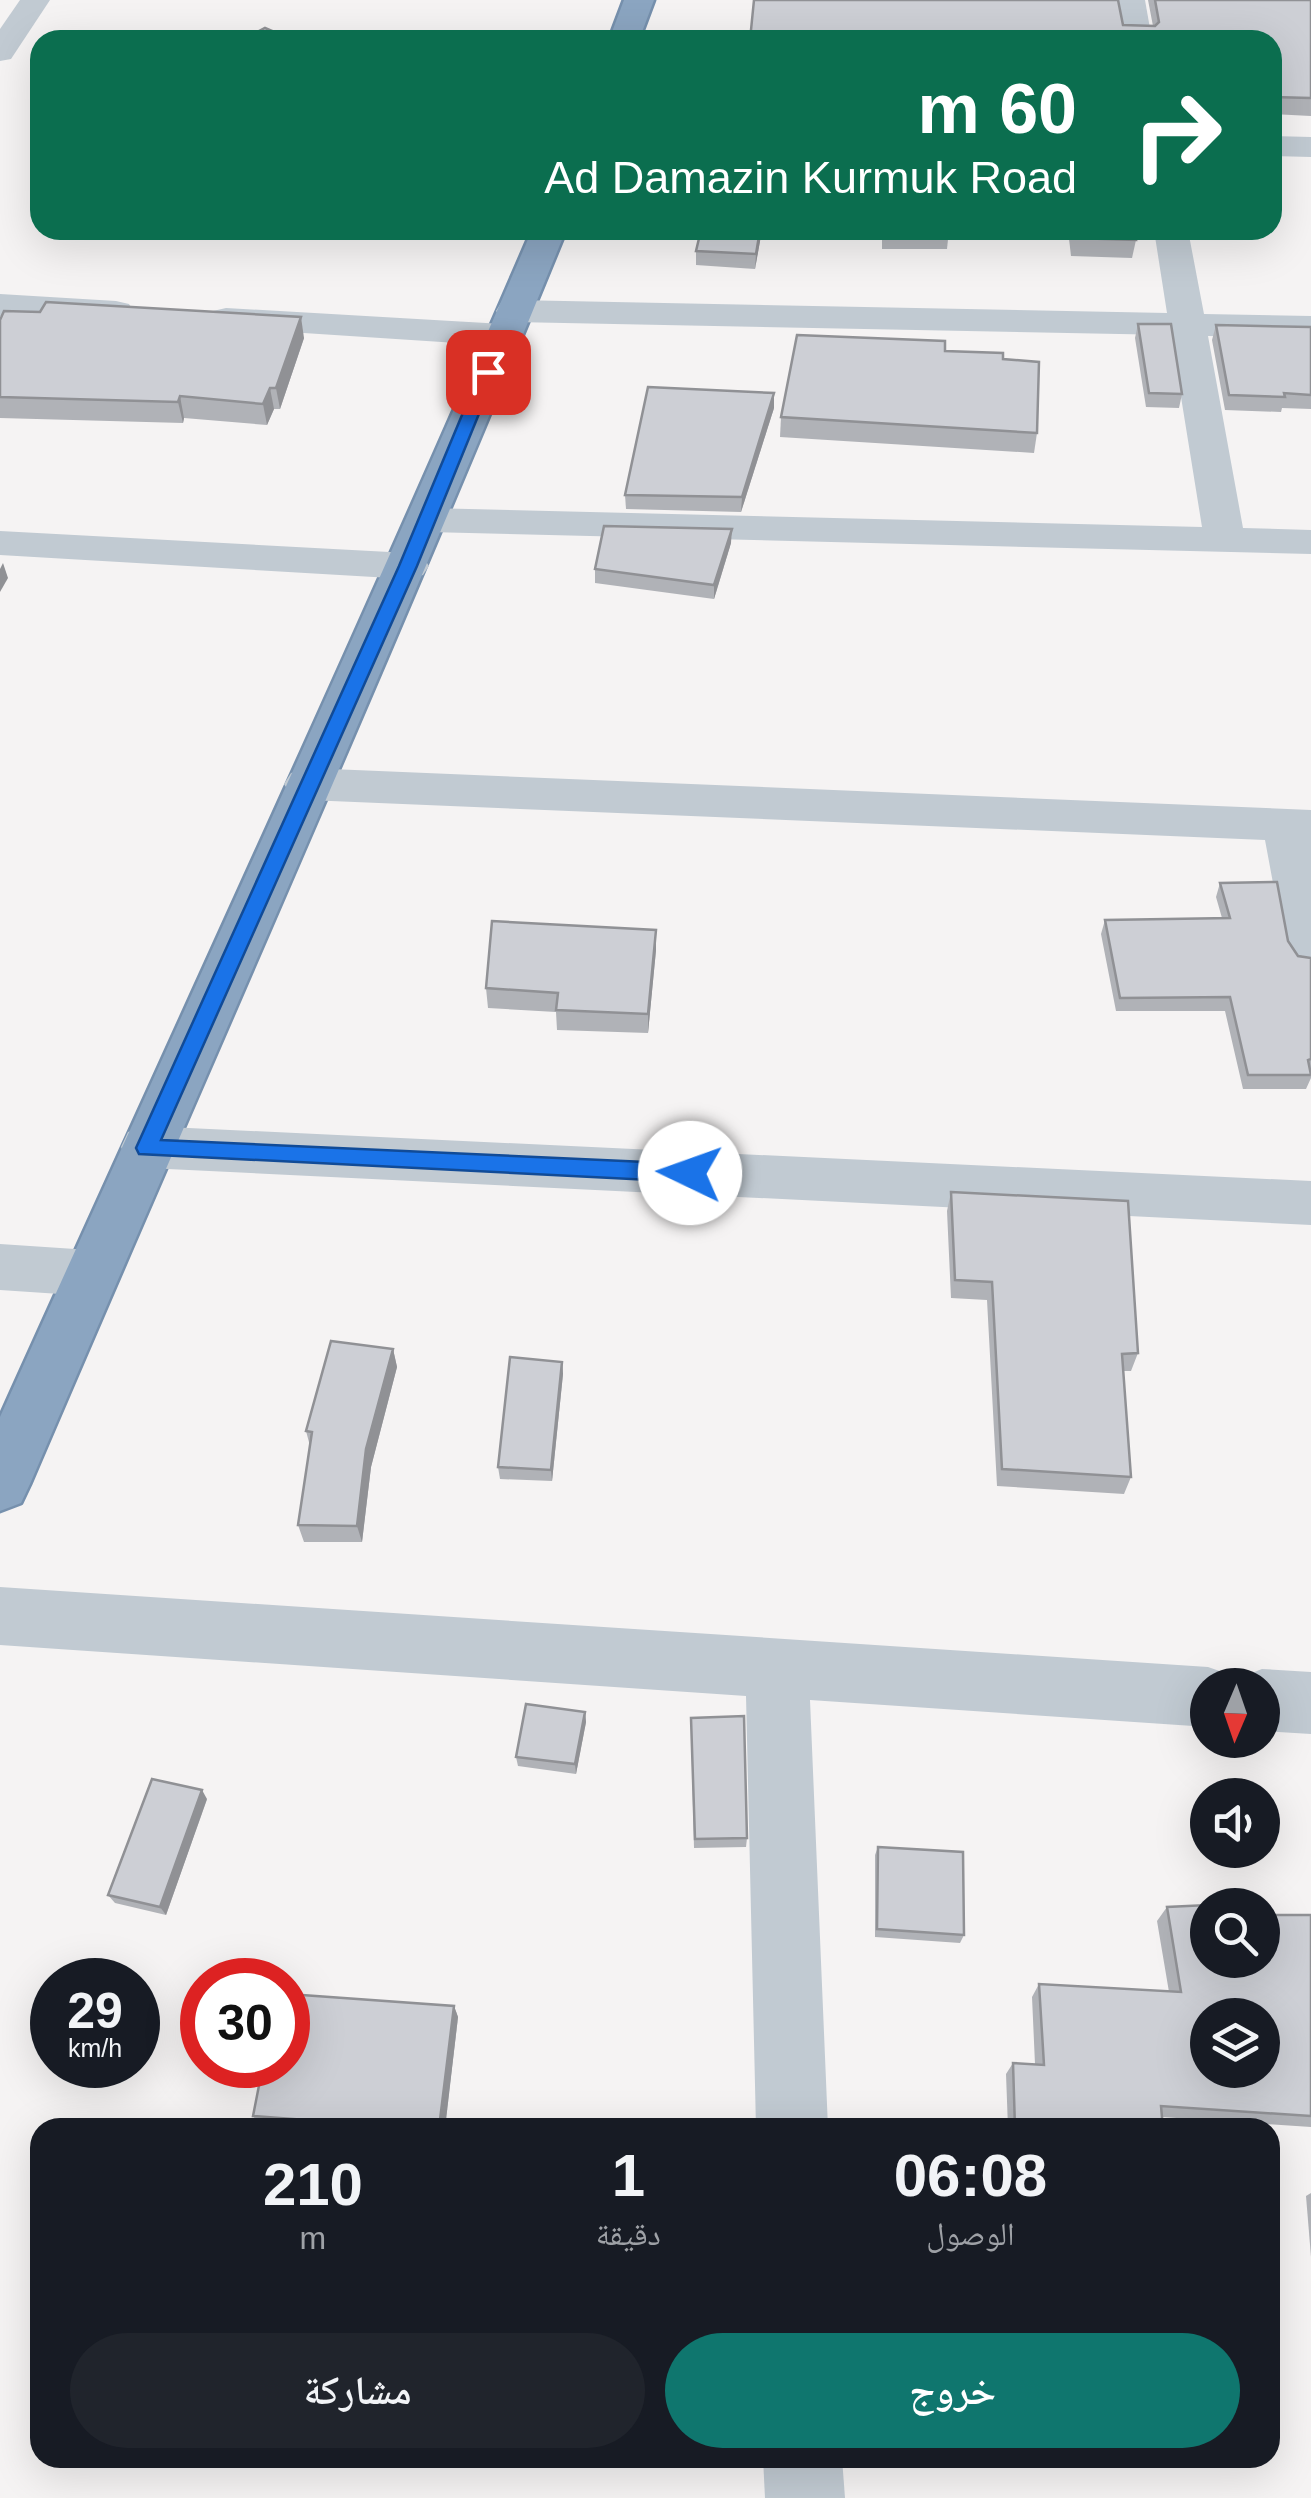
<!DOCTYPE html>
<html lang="ar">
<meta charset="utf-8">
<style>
:root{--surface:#171b24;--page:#20242c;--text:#f1f3f6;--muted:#9ea1a6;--accent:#0f766e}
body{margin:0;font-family:Arial,"Noto Naskh Arabic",sans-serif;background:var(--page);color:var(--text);direction:rtl;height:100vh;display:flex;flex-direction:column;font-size:38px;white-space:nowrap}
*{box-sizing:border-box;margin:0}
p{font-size:32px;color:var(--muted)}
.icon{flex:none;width:55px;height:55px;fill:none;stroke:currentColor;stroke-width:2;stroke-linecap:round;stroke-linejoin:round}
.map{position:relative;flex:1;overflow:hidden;direction:ltr}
.drawer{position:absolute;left:30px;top:2118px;width:1250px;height:350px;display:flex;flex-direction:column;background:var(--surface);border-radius:30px;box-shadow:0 10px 40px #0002;direction:rtl}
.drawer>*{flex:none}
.top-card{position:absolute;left:30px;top:30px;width:1252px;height:210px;border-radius:30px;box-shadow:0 10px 40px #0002;direction:rtl;background:#0b6e4f;color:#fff;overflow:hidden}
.needle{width:65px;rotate:182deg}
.buttons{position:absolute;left:1190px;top:1668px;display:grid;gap:20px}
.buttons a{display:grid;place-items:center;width:90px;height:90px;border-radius:50%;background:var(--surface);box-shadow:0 10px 40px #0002;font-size:50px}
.speed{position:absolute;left:30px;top:1958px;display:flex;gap:20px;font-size:50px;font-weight:700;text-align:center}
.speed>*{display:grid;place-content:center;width:130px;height:130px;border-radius:50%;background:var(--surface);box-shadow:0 10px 40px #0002;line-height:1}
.speed small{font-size:25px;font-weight:400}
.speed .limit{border:15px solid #d22;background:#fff;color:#111}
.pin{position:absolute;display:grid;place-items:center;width:85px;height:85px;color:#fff;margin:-42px;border-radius:20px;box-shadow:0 5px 15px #0006}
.me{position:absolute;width:110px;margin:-55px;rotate:273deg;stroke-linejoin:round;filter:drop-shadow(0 0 8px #0008)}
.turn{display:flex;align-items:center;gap:35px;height:210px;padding:0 40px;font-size:45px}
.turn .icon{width:130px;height:130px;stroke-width:2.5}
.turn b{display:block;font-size:70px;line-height:85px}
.eta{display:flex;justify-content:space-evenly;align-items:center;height:170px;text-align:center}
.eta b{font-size:60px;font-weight:600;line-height:70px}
.cta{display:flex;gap:20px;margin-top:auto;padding:20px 40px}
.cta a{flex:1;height:115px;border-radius:60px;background:var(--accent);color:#fff;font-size:40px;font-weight:600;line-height:115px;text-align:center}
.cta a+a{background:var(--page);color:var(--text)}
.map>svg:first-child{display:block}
</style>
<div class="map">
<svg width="1311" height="2498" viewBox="0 0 1311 2498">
<rect width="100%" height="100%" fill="#f5f3f3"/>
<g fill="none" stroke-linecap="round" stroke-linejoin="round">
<g stroke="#7690ad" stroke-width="5">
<g id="highway">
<path d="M 624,0 L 654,0 L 639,40 L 609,40 Z"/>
<path d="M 532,230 L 566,230 C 394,651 209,1066 30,1484 L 21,1503 L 0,1511 L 0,1417 C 178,1022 361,628 532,230 Z"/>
</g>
</g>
<g fill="#c1cad2" fill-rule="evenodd">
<path d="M 20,0 L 50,0 L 11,59 L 0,61 L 0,29 Z"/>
<path d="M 1115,0 L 1145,0 L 1152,40 L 1122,40 Z"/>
<path d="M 1272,136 L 1311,137 L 1311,157 L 1272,156 Z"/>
<path d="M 1154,230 L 1188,230 L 1204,314 L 1311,316 L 1311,338 L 1208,336 L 1243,528 L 1311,530 L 1311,554 L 428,532 L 414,529 L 408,520 L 414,511 L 428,508 L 1202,527 L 1171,335 L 514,322 L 501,319 L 496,311 L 501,303 L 514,300 L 1167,313 Z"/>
<path d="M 0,294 L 116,301 L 129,304 L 134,312 L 129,320 L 116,323 L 0,316 Z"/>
<path d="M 226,308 L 503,324 L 516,327 L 521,335 L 516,343 L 503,346 L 213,327 L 208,319 L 213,311 Z"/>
<path d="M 0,531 L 408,553 L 423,557 L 429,566 L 423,575 L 408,579 L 0,555 Z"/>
<path d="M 307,768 L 1311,810 L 1311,971 L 1294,966 L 1286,953 L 1265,840 L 307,800 L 291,795 L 284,784 L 291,773 Z"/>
<path d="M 147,1126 L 1311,1181 L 1311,1225 L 147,1168 L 128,1162 L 121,1147 L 128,1132 Z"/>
<path d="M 0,1244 L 90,1250 L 110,1257 L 118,1273 L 110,1289 L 90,1296 L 0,1290 Z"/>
<path d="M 0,1587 L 1208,1667 L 1231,1675 L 1235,1685 L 1208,1685 L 1208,1727 L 810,1700 L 828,2128 L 756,2128 L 746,1696 L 0,1645 Z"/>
<path d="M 1262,1669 L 1311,1672 L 1311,1734 L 1262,1731 L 1262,1685 L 1236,1685 L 1239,1678 Z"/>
<path d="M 763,2458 L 842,2458 L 845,2498 L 765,2498 Z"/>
</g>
<use href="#highway" fill="#8ba5c1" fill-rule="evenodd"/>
</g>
<g fill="#b0b2b7">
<path d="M 1148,0 L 1311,0 L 1311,116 L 1272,114 L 1272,40 L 750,40 L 1123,25 L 1153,26 Z"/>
<path d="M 701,230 L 762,230 L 755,269 L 696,265 L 696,251 Z"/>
<path d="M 882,230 L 949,230 L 947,249 L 882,249 Z"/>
<path d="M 1068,230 L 1134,230 L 1136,240 L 1132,258 L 1071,256 Z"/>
<path d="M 0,320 L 304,338 L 280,409 L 274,409 L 267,425 L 184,418 L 183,423 L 0,418 Z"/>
<path d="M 1138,324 L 1182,394 L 1179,408 L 1146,407 L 1135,338 Z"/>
<path d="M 1216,325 L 1311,327 L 1311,409 L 1282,408 L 1281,412 L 1225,410 L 1212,340 Z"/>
<path d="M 945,351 L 1003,359 L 1037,433 L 1034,453 L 780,437 L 781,417 Z"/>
<path d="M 774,408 L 741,512 L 626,509 L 625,495 Z"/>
<path d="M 731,543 L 714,599 L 595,583 L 595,569 Z"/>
<path d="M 1220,883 L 1288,941 L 1298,956 L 1311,958 L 1311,1078 L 1306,1089 L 1243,1089 L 1225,1011 L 1116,1011 L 1101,934 L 1105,920 L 1222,918 L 1216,897 Z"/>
<path d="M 656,950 L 648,1033 L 557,1030 L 556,1012 L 488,1008 L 486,988 Z"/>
<path d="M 951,1192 L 1138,1353 L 1131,1371 L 1123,1371 L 1131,1477 L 1124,1494 L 997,1486 L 987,1300 L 951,1298 L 947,1211 Z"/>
<path d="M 393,1349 L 397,1367 L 371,1467 L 362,1542 L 304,1542 L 298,1525 L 310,1446 L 306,1431 Z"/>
<path d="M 562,1362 L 563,1374 L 552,1481 L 500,1479 L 498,1467 Z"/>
<path d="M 585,1712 L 586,1722 L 576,1774 L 518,1766 L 516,1757 Z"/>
<path d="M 691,1728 L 747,1838 L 746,1847 L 694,1848 Z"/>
<path d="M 207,1799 L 166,1915 L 115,1903 L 108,1895 Z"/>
<path d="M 878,1847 L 964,1935 L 960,1943 L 875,1937 L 875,1855 Z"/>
<path d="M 1167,1907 L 1208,1960 L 1311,1915 L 1311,2127 L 1162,2117 L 1163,2128 L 1008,2128 L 1006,2074 L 1013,2063 L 1035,2064 L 1032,1997 L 1039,1984 L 1169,1992 L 1157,1921 Z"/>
<path d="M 454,2006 L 458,2017 L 445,2128 L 286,2128 L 261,2126 L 253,2116 Z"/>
<path d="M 1311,2193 L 1311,2257 L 1306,2196 Z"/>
</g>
<g fill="#909195">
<path d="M 760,230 L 762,230 L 755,269 L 756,254 Z"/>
<path d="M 301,317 L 304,338 L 280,409 L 276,388 Z"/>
<path d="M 270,388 L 274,409 L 267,425 L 263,404 Z"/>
<path d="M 774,393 L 774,408 L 741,512 L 742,497 Z"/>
<path d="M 180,396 L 184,418 L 183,423 L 178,402 Z"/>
<path d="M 732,529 L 731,543 L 714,599 L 714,585 Z"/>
<path d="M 3,563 L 8,578 L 0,592 L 0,569 Z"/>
<path d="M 656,930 L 656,950 L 648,1033 L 648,1014 Z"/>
<path d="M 393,1349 L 397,1367 L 371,1467 L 362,1542 L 357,1526 L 366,1449 Z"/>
<path d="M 562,1362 L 563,1374 L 552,1481 L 551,1470 Z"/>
<path d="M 585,1712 L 586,1722 L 576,1774 L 575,1764 Z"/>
<path d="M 202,1790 L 207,1799 L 166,1915 L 160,1907 Z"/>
<path d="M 454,2006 L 458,2017 L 445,2128 L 439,2128 Z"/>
</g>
<g fill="#cdcfd5" stroke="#909195" stroke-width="2.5" fill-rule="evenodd">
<path d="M 754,0 L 1118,0 L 1123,25 L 1155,26 L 1159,22 L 1155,0 L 1311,0 L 1311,98 L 1273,97 L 1272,40 L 1119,37 L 1120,40 L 750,40 Z"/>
<path d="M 265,28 L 293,40 L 242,40 Z"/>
<path d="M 701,230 L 760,230 L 756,254 L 696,251 Z"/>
<rect x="884" y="230" width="65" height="1"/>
<path d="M 1073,230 L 1134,230 L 1136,240 L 1074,238 Z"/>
<path d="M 46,302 L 301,317 L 276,388 L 270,388 L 263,404 L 180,396 L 178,402 L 0,397 L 0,320 L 4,311 L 40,312 Z"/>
<path d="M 1138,324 L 1171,324 L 1182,394 L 1149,393 Z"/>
<path d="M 1216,325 L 1311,327 L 1311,395 L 1284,393 L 1285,397 L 1229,395 Z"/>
<path d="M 797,335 L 945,341 L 945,351 L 1003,353 L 1003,359 L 1039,362 L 1037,433 L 781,417 Z"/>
<path d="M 648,387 L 774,393 L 742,497 L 625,495 Z"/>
<path d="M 604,526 L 732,529 L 714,585 L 595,569 Z"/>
<path d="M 1277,882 L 1288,941 L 1298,956 L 1311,958 L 1311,1059 L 1308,1060 L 1311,1075 L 1248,1075 L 1230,997 L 1120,998 L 1105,920 L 1230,918 L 1220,883 Z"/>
<path d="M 492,921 L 656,930 L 648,1014 L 556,1010 L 558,993 L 486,988 Z"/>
<path d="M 951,1192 L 1128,1201 L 1138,1353 L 1122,1354 L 1131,1477 L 1002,1469 L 992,1282 L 955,1280 Z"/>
<path d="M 331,1341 L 393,1349 L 366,1449 L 357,1526 L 298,1525 L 312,1432 L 306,1431 Z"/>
<path d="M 510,1357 L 562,1362 L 551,1470 L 498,1467 Z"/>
<path d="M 526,1704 L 585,1712 L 575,1764 L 516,1757 Z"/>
<path d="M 744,1716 L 747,1838 L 695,1839 L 691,1718 Z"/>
<path d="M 152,1779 L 202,1790 L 160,1907 L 108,1895 Z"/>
<path d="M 878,1847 L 963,1852 L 964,1935 L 877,1929 Z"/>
<path d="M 1208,1905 L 1208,1960 L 1262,1960 L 1262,1915 L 1311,1915 L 1311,2116 L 1161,2106 L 1163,2128 L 1015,2128 L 1013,2063 L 1044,2065 L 1039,1984 L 1181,1992 L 1167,1907 ZM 1208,2015 L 1262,2015 L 1262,2070 L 1208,2070 Z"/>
<path d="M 288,1994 L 454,2006 L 439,2128 L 343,2128 L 344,2123 L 253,2116 L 263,2065 L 288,2065 Z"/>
</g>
<path fill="#1a73e8" stroke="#114b97" stroke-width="2.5" d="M 488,368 L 496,372 L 417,566 L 161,1140 L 690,1164 L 701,1173 L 690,1182 L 139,1154 L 136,1148 L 399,566 L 480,372 Z"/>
</svg>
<div class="buttons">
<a><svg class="needle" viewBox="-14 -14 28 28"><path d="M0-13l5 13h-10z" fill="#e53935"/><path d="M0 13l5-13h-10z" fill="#9ea1a6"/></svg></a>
<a><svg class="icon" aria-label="sound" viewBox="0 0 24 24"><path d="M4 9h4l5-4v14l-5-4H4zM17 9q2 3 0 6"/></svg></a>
<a><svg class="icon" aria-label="search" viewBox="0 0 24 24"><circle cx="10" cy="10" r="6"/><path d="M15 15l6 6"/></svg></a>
<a><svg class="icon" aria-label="layers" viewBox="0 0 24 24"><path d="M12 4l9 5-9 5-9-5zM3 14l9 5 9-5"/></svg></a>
</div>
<div class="speed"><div>29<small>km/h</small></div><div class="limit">30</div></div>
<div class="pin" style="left:488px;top:372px;background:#d93025"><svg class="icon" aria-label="arrive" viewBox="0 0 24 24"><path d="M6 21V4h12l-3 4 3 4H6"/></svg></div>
<svg class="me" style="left:690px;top:1173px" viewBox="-20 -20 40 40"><circle r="19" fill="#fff"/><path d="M0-13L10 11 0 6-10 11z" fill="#1a73e8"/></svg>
<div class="top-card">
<div class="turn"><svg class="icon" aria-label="right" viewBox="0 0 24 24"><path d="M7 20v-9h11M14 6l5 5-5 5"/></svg><div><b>60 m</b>Ad Damazin Kurmuk Road</div></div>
</div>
<section class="drawer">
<div class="eta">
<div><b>06:08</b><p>الوصول</p></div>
<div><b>1</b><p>دقيقة</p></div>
<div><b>210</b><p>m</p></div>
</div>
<div class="cta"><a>خروج</a><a>مشاركة</a></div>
</section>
</div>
